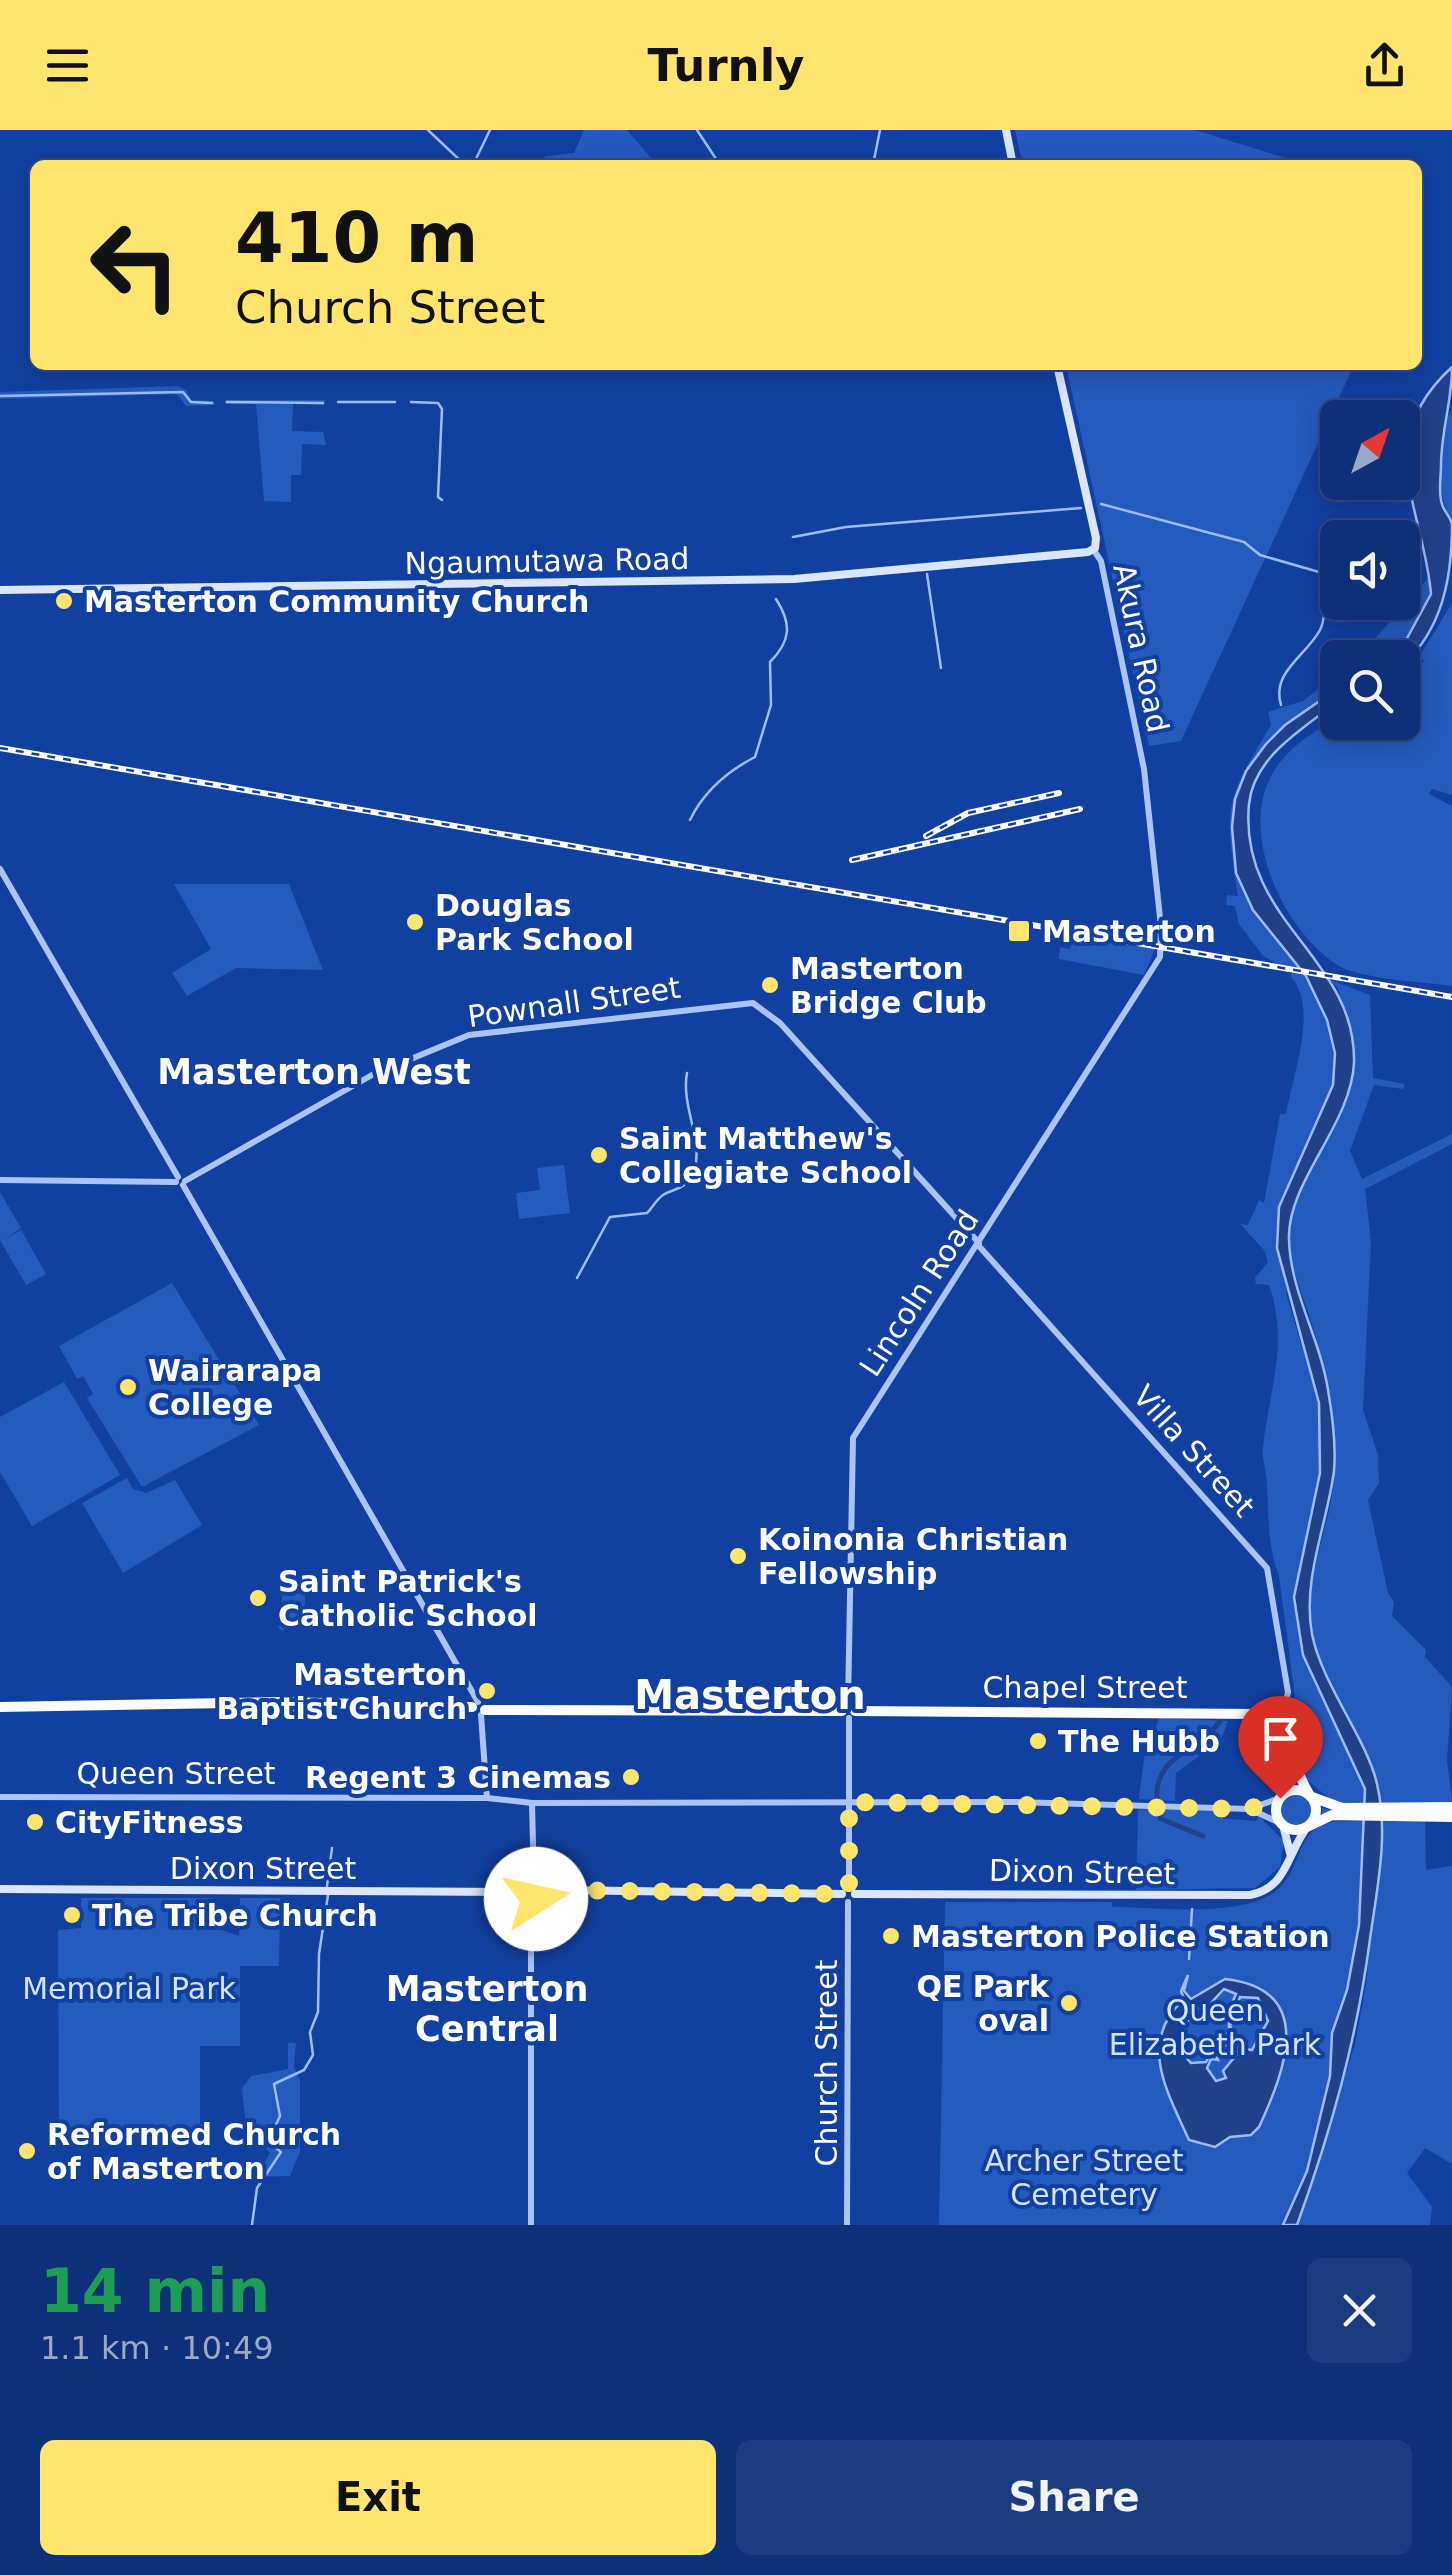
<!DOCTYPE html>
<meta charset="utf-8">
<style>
:root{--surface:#0e3078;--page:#1c3c80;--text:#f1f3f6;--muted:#9ba9c6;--line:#2e4b8a;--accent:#ffe56d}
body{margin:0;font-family:"DejaVu Sans",sans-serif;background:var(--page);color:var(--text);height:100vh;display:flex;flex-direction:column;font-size:38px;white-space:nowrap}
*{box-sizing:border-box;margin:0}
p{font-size:32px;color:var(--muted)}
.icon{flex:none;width:55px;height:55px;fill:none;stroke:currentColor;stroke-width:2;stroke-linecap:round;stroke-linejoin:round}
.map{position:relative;height:2095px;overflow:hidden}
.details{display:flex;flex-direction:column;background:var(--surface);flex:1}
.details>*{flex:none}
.banner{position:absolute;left:30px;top:30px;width:1392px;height:210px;border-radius:15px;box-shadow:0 5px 25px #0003,0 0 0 2px var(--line);background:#ffe56d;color:#111;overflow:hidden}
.needle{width:65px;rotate:40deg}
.buttons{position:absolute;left:1320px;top:270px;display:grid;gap:20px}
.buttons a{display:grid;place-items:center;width:100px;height:100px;border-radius:15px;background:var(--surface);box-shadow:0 5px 25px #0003,0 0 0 2px var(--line);font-size:50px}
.pin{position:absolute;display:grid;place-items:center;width:85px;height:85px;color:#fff;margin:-102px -42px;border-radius:50% 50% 50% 0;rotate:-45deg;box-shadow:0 0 10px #0007}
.pin .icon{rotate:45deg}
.me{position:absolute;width:110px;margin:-55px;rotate:80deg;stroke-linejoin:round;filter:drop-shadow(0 0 8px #0008)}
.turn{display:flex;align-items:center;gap:35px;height:210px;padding:0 40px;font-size:45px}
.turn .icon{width:130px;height:130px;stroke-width:2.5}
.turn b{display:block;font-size:70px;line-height:85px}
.round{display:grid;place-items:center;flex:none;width:105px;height:105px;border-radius:15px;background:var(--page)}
.head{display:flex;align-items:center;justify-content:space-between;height:170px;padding:0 40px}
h1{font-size:60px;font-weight:700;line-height:75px;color:#1e9e55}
.button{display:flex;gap:20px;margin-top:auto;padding:20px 40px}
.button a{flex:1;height:115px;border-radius:15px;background:var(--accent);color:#111;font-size:40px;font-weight:700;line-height:115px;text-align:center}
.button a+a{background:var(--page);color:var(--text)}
header{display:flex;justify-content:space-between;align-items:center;height:130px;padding:0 40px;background:var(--accent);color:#111;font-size:45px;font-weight:700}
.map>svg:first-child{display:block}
</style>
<header><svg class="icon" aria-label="menu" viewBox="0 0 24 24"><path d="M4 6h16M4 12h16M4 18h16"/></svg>Turnly<svg class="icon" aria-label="share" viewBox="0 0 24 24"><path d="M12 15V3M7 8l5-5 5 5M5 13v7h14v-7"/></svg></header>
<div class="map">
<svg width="1452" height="2095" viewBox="0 0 1452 2095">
<rect width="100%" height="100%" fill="#1240a0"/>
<g fill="#255abe">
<path d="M 584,0 L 627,0 L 657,35 L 529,35 L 547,26 L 574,23 Z"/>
<path d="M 1015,0 L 1195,0 L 1308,35 L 1023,35 Z"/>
<path d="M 1066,235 L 1354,235 L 1181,611 L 1149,616 Z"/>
<path d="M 178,256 L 186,260 L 191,270 L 214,271 L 215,275 L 186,276 L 177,264 L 0,269 L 0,262 Z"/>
<path d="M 225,270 L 325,270 L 324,275 L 293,274 L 292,301 L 323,302 L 326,315 L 302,314 L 301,345 L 291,345 L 291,372 L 264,371 L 256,274 L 225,274 Z"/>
<path d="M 1452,280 L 1452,392 C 1436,364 1433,309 1452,280 Z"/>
<path d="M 1430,446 C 1433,490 1402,527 1358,528 Z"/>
<path d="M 1452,473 L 1452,665 L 1432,659 L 1429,664 L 1452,676 L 1452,856 C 1424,852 1361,849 1339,836 C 1285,803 1240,707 1270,648 C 1285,618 1311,605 1337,587 L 1338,592 L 1402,592 L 1403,545 L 1425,531 L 1419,527 Z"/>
<path d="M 1337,544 L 1337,559 L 1285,595 L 1235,669 L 1232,697 L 1236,743 L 1253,780 L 1306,846 L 1327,890 L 1335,923 L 1333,955 L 1279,1077 L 1287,1167 L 1319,1273 L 1320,1343 L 1294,1467 L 1303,1525 L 1365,1659 L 1365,1681 L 1379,1673 C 1373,1614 1325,1564 1313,1505 C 1300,1445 1337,1390 1334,1332 C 1331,1287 1326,1242 1313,1198 C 1305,1169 1291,1142 1289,1111 C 1285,1054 1353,994 1354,934 C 1354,910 1343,882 1338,859 L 1331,850 L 1370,865 L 1373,948 L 1405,954 L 1403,959 L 1374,955 L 1350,1021 L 1362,1049 L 1452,1004 L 1452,1014 L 1365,1059 L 1371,1111 L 1363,1280 L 1378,1325 L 1379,1353 L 1368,1370 L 1388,1463 L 1394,1472 L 1392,1486 L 1426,1520 L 1425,1527 L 1452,1557 L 1447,1630 L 1452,1671 L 1391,1685 L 1391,1691 L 1425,1691 L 1426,1740 L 1452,1736 L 1452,2034 L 1425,2018 L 1407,2043 L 1432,2077 L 1430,2095 L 1297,2095 L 1355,1914 L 1366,1854 L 1383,1692 L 1365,1684 L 1359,1795 L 1347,1860 L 1332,1903 L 1330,1946 L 1307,2041 L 1283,2095 L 939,2095 L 945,1772 L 1112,1772 L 1112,1777 C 1157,1777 1229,1787 1268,1766 C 1309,1745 1288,1690 1345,1691 L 1345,1684 L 1322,1686 L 1322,1678 L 1336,1681 L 1331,1670 L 1306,1649 L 1279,1446 C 1267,1414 1269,1387 1267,1354 C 1267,1341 1261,1328 1263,1316 C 1270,1258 1289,1212 1269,1155 L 1256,1154 L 1255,1148 L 1268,1132 L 1264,1120 L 1240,1094 L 1248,1095 L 1259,1070 L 1264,1073 L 1280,984 L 1286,984 C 1292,947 1320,877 1290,846 L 1293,842 L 1263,826 L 1239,794 L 1235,776 L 1226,775 L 1227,765 L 1238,766 C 1224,674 1224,674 1271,595 L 1268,582 L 1303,571 Z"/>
<path d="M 174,754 L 289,754 L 323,840 L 236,838 L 187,866 L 172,843 L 211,819 Z"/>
<path d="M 1072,807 L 1155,819 L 1144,845 L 1059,829 L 1060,817 L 1070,819 Z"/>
<path d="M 564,1035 L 570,1083 L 519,1089 L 516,1063 L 540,1060 L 537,1038 Z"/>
<path d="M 0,1062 L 21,1098 L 3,1110 L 21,1100 L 46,1144 L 26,1155 L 0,1110 Z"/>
<path d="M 172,1153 L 259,1295 L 142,1357 L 87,1268 L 93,1264 L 83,1246 L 77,1249 L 59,1216 Z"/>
<path d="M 64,1252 L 120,1345 L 32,1396 L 0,1342 L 0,1287 Z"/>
<path d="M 127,1348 L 133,1359 L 146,1363 L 175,1350 L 202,1395 L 123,1443 L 82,1373 Z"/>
<path d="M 282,1454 L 305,1454 L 305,1479 L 297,1479 L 301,1484 L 282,1501 L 278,1497 L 282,1493 Z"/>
<path d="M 1159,1588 L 1228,1591 L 1221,1610 L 1176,1643 L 1175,1671 L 1139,1669 L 1144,1629 Z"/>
<circle cx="1296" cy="1680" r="17"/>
<path d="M 1138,1679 L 1218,1681 L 1219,1688 L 1256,1691 L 1259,1686 L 1284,1711 L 1280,1737 L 1255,1758 L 1136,1760 Z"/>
<path d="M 81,1768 L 209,1768 L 210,1796 L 239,1806 L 240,1768 L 280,1768 L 279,1836 L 240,1836 L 240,1916 L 200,1916 L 200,1999 L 59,1999 L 58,1800 L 81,1798 Z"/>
<path d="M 288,1913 L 296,1913 L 294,1937 L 300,1950 L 300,2022 L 290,2046 L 255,2047 L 255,2039 L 263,2036 L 270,2023 L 264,2016 L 248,2015 L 242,1958 L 251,1946 L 288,1939 Z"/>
</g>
<g fill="#20428b" stroke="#9cbdf8" stroke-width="2.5" fill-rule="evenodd">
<path d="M 1452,237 C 1452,273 1441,300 1441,336 C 1441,347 1438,363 1442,374 C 1444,382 1451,387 1452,395 C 1452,449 1442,499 1403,535 L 1402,528 L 1381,527 L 1405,512 L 1431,464 C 1424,379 1370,312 1452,237 Z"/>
<path d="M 1337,559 L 1337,572 C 1303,599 1254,626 1249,674 C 1238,792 1357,827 1354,933 C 1351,995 1287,1052 1289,1109 C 1290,1161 1320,1208 1328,1260 C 1332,1283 1336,1318 1334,1341 C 1327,1395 1302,1449 1312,1504 C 1322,1555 1367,1609 1377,1654 C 1389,1705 1377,1758 1370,1809 C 1357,1909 1331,2001 1297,2095 L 1283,2095 L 1307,2041 L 1330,1946 L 1332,1903 L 1347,1860 L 1359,1795 L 1365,1659 L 1303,1525 L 1294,1467 L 1320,1343 L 1319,1273 L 1277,1118 L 1279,1077 L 1333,955 L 1335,923 L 1327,890 L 1306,846 L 1253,780 L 1236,743 L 1232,697 L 1235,669 L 1246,641 L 1266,614 L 1285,595 Z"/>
<path d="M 1188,1845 L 1184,1861 L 1191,1869 L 1225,1849 C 1317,1859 1285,1941 1259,1997 L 1251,2005 L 1230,2007 L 1215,2017 L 1189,2010 C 1167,1961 1137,1912 1184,1869 L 1181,1861 ZM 1224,1859 L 1236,1864 L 1229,1880 L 1229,1902 L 1217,1911 L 1221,1917 L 1237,1912 L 1230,1896 L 1240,1867 L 1258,1868 L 1268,1891 L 1252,1920 L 1235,1917 L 1238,1923 L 1223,1941 L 1226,1948 L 1216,1951 L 1207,1938 L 1211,1929 L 1218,1930 L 1213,1920 L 1206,1932 L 1191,1933 L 1182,1923 L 1182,1904 L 1193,1880 L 1209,1875 Z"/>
</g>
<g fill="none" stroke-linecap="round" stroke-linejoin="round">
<g stroke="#9cbdf8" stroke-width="2.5">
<path d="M 428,0 L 465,35"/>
<path d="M 697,0 L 720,35"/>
<path d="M 473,35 L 490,0"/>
<path d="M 873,35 L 880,0"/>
<path d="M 0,266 L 183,262 L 191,272 L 212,273"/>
<path d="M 227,272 L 323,273"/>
<path d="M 338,272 L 395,272"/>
<path d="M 411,272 L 438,273 L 442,279 L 438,367 L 442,370"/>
<path d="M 1101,374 L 1244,412 L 1260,425 L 1326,444 C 1324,460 1327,486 1320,500 C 1306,526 1271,542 1281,575"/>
<path d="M 793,407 L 846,397 L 1081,378"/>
<path d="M 927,444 L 941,538"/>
<path d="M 690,690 C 704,661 726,642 755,627 L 771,575 L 770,532 C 791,511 792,494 776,469"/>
<path d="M 577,1148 L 610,1087 L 647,1083 C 652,1078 657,1069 663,1065 C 672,1059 682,1060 689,1050 C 710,1020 680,980 687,943"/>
<path d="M 327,1756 L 332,1718"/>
<path d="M 1189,1829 L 1192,1779"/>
<path d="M 252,2095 L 257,2058 L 281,2022 L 268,2012 L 280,1986 L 274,1954 L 304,1940 L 313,1925 L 310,1902 L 318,1882 L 319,1824 L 328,1765"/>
</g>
<g stroke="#20428b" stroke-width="5">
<path d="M 1157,1668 C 1154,1625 1201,1620 1221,1590"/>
<path d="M 1157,1681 L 1161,1689 L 1203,1706"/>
</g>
<g stroke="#aac4f5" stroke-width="6">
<path d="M 0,739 L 178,1047"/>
<path d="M 0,1050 L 176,1052"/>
<path d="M 185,1051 L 372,945 L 469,905 L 753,873 L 780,893 L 979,1113"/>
<path d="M 183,1055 L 478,1572"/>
<path d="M 978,1115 L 1267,1438 L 1288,1562 L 1285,1576 L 1272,1592"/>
<path d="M 848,1574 L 853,1308 L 1160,827 L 1161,797 L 1144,639 L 1101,431 L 1093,419"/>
<path d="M 481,1585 L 487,1668"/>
<path d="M 849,1588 L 849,1759"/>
<path d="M 0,1667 L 487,1668 L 532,1673 L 1016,1672 L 1249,1679 L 1280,1668"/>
<path d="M 532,1673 L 534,1755"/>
<path d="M 1250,1679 L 1282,1694"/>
<path d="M 531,2095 L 531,1769"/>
<path d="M 847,2095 L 848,1772"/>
</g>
<g stroke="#dae6fd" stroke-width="8">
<path d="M 1006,0 L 1013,35"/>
<path d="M 0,460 L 794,449 L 1088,422 L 1095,418 L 1096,408 L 1057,235"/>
<path d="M 1283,1695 L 1290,1723"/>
<path d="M 0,1759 L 526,1762"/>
<path d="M 526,1762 L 534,1769 L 540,1763 L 559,1760 L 842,1764"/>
<path d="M 855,1764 L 1250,1765 C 1288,1758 1287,1722 1308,1696"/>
</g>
<g stroke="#fbfcff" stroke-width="10">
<path d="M 0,1577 L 286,1572 L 472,1577"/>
<path d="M 262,1579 L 310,1579"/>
<path d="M 485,1580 L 842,1581"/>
<path d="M 855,1581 L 1257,1584 C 1292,1600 1291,1638 1311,1667"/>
<circle cx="1296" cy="1680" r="20"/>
<path d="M 1312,1667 L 1342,1678 L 1452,1677"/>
<path d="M 1309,1696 L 1332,1685 L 1452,1687"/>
</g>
<g stroke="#fff" stroke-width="6">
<g id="rail">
<path d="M 0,618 L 1452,867"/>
<path d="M 926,706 L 968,683 L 1059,663"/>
<path d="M 852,730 L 1080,679"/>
</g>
</g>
<use href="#rail" stroke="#1240a0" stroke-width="2.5" stroke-dasharray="8" stroke-linecap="butt"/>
</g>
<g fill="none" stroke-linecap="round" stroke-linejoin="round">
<path stroke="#ffe56d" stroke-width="18" stroke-dasharray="0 32.4" d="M 536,1769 L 540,1763 L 559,1760 L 842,1764 L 849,1759 L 849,1672 L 1249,1679 L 1280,1668"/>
</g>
<g fill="#ffe56d" stroke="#1240a0" stroke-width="4">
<circle cx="64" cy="471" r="10"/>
<circle cx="415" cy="792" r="10"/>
<rect x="1007" y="789" width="24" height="24" rx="5"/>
<circle cx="770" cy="855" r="10"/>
<circle cx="599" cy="1025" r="10"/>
<circle cx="128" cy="1257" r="10"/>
<circle cx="738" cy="1426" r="10"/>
<circle cx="258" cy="1468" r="10"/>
<circle cx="487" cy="1561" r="10"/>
<circle cx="1038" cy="1611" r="10"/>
<circle cx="631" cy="1647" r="10"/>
<circle cx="35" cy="1692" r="10"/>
<circle cx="72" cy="1785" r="10"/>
<circle cx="891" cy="1806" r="10"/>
<circle cx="1069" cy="1873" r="10"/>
<circle cx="27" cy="2021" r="10"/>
</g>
<g text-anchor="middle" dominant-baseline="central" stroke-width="8" stroke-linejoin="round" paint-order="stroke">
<g font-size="30" fill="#fff" stroke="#1240a0">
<text transform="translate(547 431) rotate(-1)">Ngaumutawa Road</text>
<text transform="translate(1141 518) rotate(78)">Akura Road</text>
<text transform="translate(574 872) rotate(-8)">Pownall Street</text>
<text transform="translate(919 1163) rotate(-57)">Lincoln Road</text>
<text transform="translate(1194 1321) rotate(48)">Villa Street</text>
<text x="1085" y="1557">Chapel Street</text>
<text x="176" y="1643">Queen Street</text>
<text x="263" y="1738">Dixon Street</text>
<text transform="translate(1082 1742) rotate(1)">Dixon Street</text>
<text transform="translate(826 1933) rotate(-90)">Church Street</text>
</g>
<g font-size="30" font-weight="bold" fill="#fff" stroke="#1240a0" text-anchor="start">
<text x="84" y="471">Masterton Community Church</text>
<text x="435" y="775">Douglas<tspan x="435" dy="34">Park School</tspan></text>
<text x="1042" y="801">Masterton</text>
<text x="790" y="838">Masterton<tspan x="790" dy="34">Bridge Club</tspan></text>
<text x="619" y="1008">Saint Matthew's<tspan x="619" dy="34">Collegiate School</tspan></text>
<text x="148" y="1240">Wairarapa<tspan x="148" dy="34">College</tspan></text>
<text x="758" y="1409">Koinonia Christian<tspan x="758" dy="34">Fellowship</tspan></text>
<text x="278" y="1451">Saint Patrick's<tspan x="278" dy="34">Catholic School</tspan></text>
<text x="467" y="1544" text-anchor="end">Masterton<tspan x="467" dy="34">Baptist Church</tspan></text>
<text x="1058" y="1611">The Hubb</text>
<text x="611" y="1647" text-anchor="end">Regent 3 Cinemas</text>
<text x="55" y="1692">CityFitness</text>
<text x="92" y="1785">The Tribe Church</text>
<text x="911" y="1806">Masterton Police Station</text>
<text x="1049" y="1856" text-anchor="end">QE Park<tspan x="1049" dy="34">oval</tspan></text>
<text x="47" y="2004">Reformed Church<tspan x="47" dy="34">of Masterton</tspan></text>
</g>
<g font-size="30" fill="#d3e2fe" stroke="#1240a0">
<text x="129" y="1858">Memorial Park</text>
<text x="1215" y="1880">Queen<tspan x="1215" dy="34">Elizabeth Park</tspan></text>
<text x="1084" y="2030">Archer Street<tspan x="1084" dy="34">Cemetery</tspan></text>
</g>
<g font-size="35" font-weight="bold" fill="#fff" stroke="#1240a0">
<text x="314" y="942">Masterton West</text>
<text x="487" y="1859">Masterton<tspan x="487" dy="40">Central</tspan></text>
</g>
<g font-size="40" font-weight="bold" fill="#fff" stroke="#1240a0">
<text x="750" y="1565">Masterton</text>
</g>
</g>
</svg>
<div class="buttons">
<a><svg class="needle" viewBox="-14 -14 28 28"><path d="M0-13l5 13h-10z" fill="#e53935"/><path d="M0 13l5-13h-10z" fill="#9ba9c6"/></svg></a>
<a><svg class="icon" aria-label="sound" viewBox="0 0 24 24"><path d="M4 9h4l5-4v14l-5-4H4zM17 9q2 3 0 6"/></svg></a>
<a><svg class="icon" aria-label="search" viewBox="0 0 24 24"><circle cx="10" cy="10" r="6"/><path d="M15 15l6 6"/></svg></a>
</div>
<div class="pin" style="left:1280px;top:1668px;background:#d93025"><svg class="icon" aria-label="arrive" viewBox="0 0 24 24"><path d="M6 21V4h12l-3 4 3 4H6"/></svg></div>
<svg class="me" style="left:536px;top:1769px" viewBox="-20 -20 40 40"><circle r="19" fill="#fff"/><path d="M0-13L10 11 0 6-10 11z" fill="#ffe56d"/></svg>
<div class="banner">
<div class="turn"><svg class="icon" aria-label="left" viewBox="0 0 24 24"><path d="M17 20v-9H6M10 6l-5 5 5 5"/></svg><div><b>410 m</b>Church Street</div></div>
</div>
</div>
<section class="details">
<div class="head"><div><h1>14 min</h1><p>1.1 km · 10:49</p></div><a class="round"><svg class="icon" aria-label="close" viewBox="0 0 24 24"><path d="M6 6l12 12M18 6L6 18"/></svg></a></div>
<div class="button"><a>Exit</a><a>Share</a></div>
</section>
